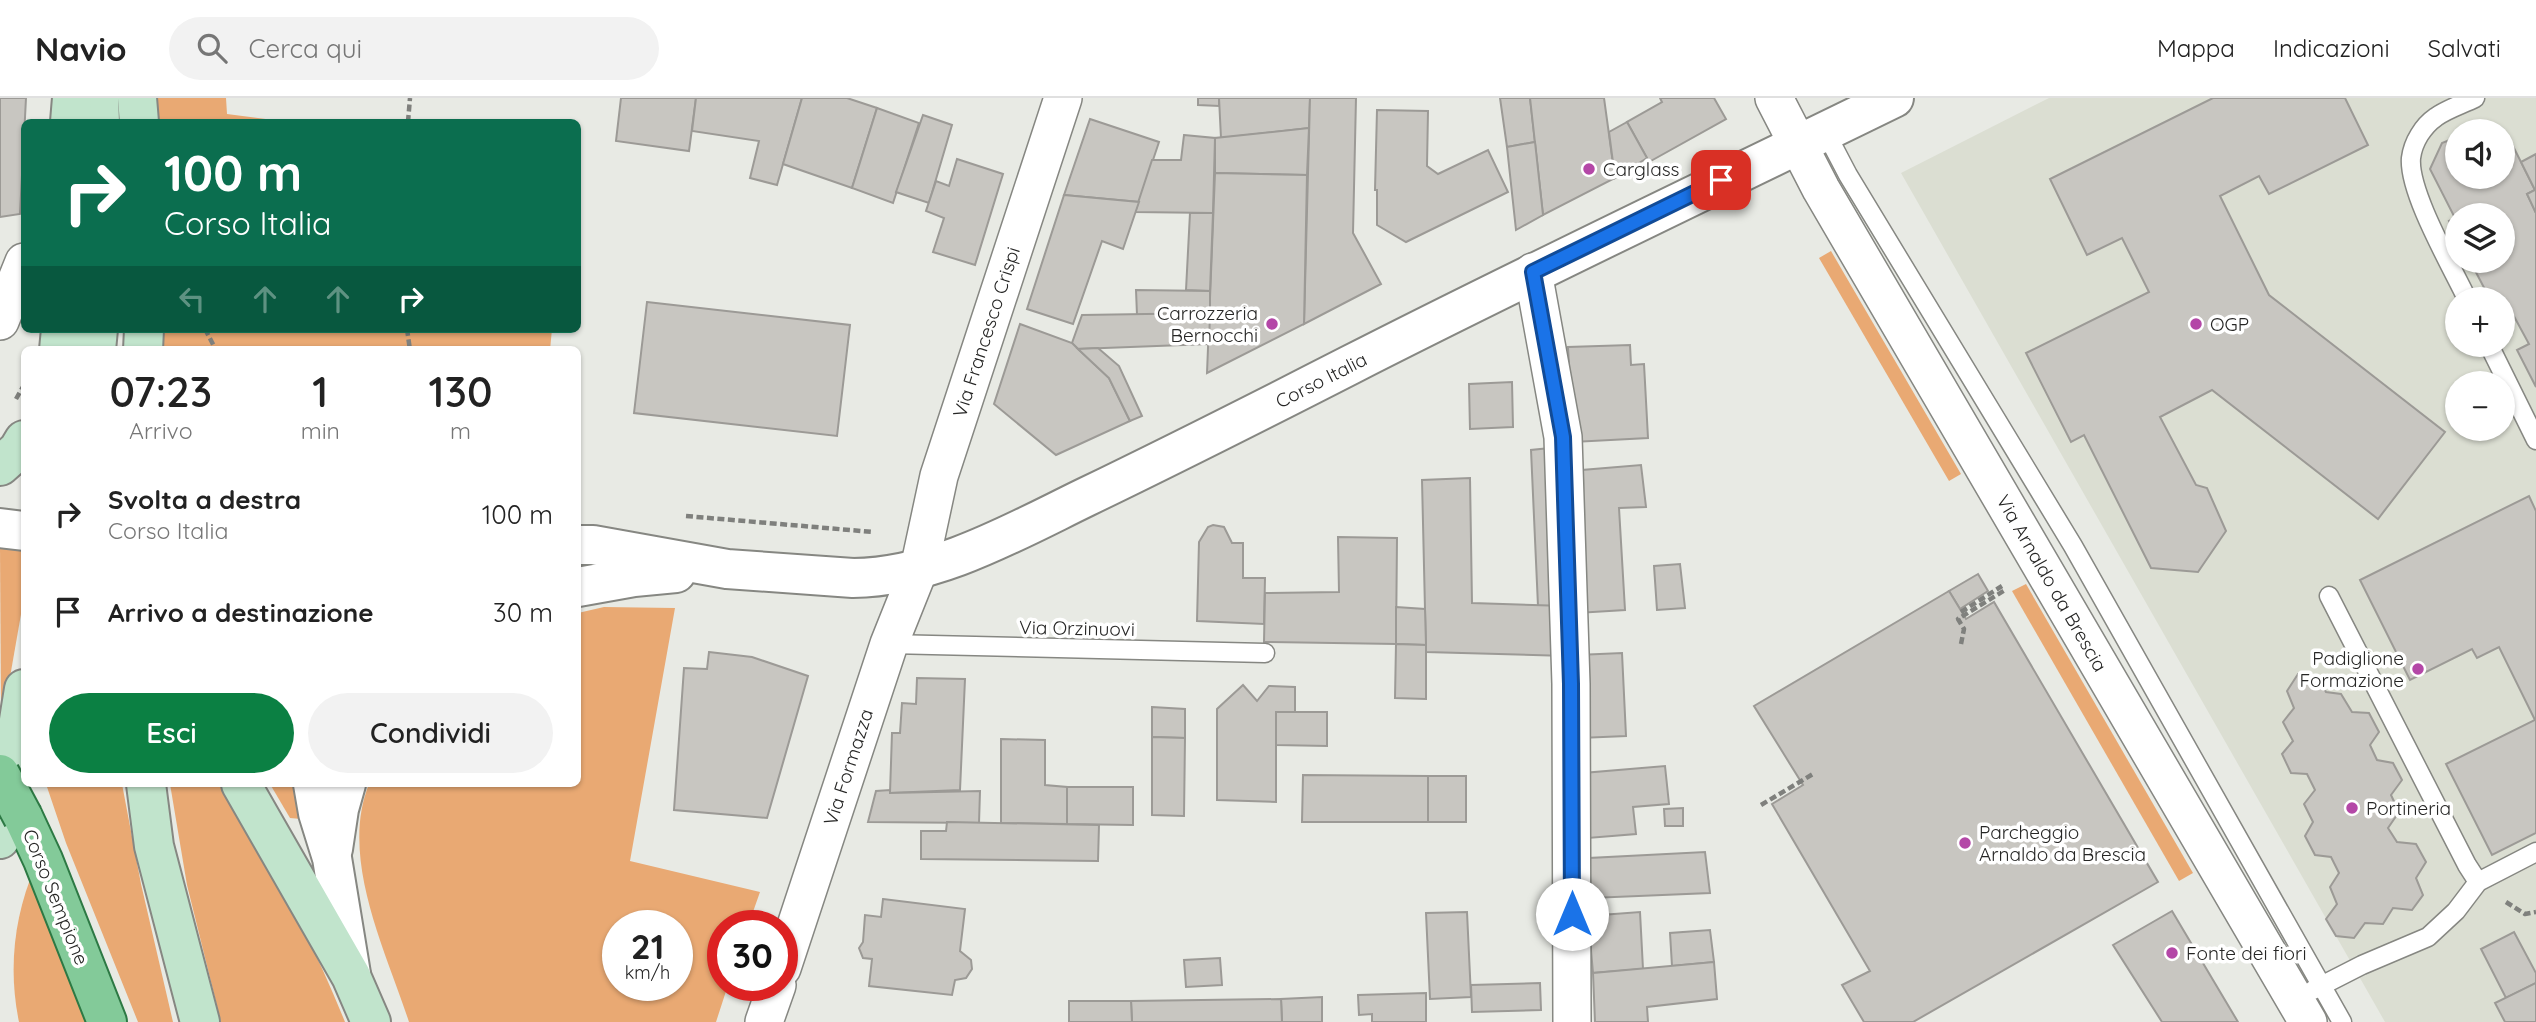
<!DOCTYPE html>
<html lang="it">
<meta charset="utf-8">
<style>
:root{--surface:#fff;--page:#f2f2f2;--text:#222;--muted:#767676;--line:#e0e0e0;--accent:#0b8043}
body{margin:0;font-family:Quicksand,sans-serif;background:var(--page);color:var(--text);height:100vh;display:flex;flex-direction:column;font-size:26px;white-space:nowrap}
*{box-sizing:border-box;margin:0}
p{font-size:23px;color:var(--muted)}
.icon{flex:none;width:38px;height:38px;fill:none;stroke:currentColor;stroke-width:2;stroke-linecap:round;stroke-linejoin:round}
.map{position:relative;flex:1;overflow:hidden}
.side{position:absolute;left:21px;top:248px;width:560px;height:441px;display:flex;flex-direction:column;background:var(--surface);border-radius:10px;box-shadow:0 2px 5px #0004}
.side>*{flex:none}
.top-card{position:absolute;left:21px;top:21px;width:560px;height:214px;border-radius:10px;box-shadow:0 2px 5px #0004;background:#0b6e4f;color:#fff;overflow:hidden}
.fabs{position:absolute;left:2445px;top:21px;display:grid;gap:14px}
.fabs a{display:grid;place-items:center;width:70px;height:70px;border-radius:50%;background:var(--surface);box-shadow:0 2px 5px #0004;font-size:35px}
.speed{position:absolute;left:602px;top:812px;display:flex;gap:14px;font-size:35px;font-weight:700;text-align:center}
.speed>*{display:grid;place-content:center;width:91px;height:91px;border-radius:50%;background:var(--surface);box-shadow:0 2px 5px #0004;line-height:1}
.speed small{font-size:18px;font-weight:400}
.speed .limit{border:10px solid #d22;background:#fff;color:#111}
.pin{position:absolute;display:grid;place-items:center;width:60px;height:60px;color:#fff;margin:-30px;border-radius:14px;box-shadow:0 4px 10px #0006}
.me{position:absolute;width:77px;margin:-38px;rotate:0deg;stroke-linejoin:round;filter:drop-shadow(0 0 5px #0008)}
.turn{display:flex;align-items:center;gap:24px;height:147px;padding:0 28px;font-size:32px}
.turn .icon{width:91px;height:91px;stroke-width:2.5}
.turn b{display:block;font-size:49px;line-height:60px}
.lanes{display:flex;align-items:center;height:66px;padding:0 28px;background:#0003;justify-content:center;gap:35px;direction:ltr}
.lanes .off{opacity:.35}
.eta{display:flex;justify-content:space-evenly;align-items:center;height:119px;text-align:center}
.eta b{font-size:42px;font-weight:600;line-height:49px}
.button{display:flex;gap:14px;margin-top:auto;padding:14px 28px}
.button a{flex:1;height:80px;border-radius:42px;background:var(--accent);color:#fff;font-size:28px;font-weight:600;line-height:80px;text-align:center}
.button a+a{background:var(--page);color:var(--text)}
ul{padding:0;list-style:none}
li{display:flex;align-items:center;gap:21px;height:98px;padding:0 28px}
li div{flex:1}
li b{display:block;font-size:26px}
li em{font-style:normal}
header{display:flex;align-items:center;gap:42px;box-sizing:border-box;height:98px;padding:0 35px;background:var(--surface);border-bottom:2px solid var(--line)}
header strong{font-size:33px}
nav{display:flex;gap:38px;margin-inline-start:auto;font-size:24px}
.search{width:490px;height:63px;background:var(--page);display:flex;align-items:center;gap:18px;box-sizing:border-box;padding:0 24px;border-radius:38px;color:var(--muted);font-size:26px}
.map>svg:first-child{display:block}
</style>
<header>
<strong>Navio</strong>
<div class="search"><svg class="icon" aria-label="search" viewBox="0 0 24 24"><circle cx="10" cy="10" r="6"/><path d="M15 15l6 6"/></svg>Cerca qui</div>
<nav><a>Mappa</a><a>Indicazioni</a><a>Salvati</a></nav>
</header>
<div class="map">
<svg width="2536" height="924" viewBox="0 0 2536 924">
<rect width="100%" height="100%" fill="#e8eae4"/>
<path fill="#dbded2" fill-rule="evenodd" d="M 2049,0 L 2536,0 L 2536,924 L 2385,924 L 1901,75 ZM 2457,33 L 2502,33 L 2502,79 L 2457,79 ZM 2457,117 L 2502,117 L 2502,163 L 2457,163 ZM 2457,201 L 2502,201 L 2502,247 L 2457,247 ZM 2457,285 L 2502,285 L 2502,331 L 2457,331 Z"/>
<g fill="#e9a973" fill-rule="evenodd">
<path d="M 156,0 L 226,0 L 227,16 L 289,24 L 157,24 Z"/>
<path d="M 1831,153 L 1961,376 L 1949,383 L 1819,160 Z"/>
<path d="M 156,231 L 552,231 L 550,252 L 155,252 Z"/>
<path d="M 0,449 L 24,450 L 24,499 L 6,602 L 1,611 Z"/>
<path d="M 2026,486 L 2193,775 L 2179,783 L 2012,493 Z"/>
<path d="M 604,509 L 675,510 L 630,763 L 760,794 L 748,828 L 723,828 L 723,887 L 728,887 L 716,924 L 409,924 C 386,853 339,760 369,686 L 578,686 L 578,515 ZM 618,828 L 677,828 L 677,887 L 618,887 Z"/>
<path d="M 46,686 L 122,686 L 141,786 L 173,924 L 138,924 L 66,745 Z"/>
<path d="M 170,686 L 226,686 C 269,764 312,841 345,924 L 221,924 L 187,787 Z"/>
<path d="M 270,686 L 299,686 L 301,721 L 290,720 Z"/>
<path d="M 35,769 L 102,924 L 19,924 C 8,871 14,818 35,769 Z"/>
</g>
<g fill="#c8c6c1" stroke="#9c9a96" stroke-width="2">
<path d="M 0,0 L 26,0 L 20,116 L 0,119 Z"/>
<path d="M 621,0 L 696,0 L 689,53 L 616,43 Z"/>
<path d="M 696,0 L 802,0 L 777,87 L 750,80 L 759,43 L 692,33 Z"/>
<path d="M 802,0 L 847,0 L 877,10 L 852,90 L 783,66 Z"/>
<path d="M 1198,0 L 1219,0 L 1219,8 L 1198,7 Z"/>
<path d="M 1219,0 L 1310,0 L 1309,30 L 1221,40 Z"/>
<path d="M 1310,0 L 1356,0 L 1353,135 L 1381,186 L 1304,226 Z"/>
<path d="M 1500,0 L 1530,0 L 1535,44 L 1507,49 Z"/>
<path d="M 1530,0 L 1604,0 L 1615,80 L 1543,117 Z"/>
<path d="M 1660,0 L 1714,0 L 1726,21 L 1649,64 L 1627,24 L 1662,4 Z"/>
<path d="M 2213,0 L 2345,0 L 2368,47 L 2269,96 L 2259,78 L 2220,98 L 2269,197 L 2445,334 L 2378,421 L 2212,292 L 2160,319 L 2196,387 L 2207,390 L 2226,433 L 2198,474 L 2151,470 L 2084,337 L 2071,344 L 2026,255 L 2149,194 L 2122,140 L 2087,157 L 2050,81 Z"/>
<path d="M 877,10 L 919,25 L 893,105 L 852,90 Z"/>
<path d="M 1377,12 L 1428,13 L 1427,68 L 1438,76 L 1488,52 L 1508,94 L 1406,144 L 1377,127 L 1377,92 L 1375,92 Z"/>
<path d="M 923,17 L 952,27 L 929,105 L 896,94 Z"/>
<path d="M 1090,21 L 1159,44 L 1139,104 L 1064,97 Z"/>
<path d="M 1627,24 L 1647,60 L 1615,80 L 1609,34 Z"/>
<path d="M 1309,30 L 1307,77 L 1215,75 L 1215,40 Z"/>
<path d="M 2502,36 L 2508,38 L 2535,92 L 2527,96 L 2536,115 L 2536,289 L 2517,252 L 2529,246 L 2509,209 L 2502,212 L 2502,201 L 2490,201 L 2470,163 L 2502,163 L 2502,117 L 2457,117 L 2457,138 L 2449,123 L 2455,120 L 2430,71 L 2442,45 L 2457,39 L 2457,79 L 2502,79 Z"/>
<path d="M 1184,37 L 1215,40 L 1213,115 L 1135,114 L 1152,62 L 1181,62 Z"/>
<path d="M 1535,44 L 1543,117 L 1516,132 L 1507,49 Z"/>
<path d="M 2536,56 L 2536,115 L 2527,96 L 2535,92 L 2521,64 Z"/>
<path d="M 957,61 L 1003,76 L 975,167 L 933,154 L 944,120 L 926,113 L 936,83 L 949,88 Z"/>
<path d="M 1215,75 L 1307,77 L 1304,226 L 1207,275 Z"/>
<path d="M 1064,97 L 1139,104 L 1123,151 L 1102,143 L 1073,226 L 1027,211 Z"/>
<path d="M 1190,115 L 1213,115 L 1210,193 L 1186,192 Z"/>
<path d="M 1136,192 L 1210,193 L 1210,215 L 1137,217 Z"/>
<path d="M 647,204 L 850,227 L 837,338 L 634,315 Z"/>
<path d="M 1210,215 L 1209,246 L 1078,251 L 1072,245 L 1082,217 Z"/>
<path d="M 1020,226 L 1072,245 L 1078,251 L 1109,280 L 1130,323 L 1056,357 L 994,306 Z"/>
<path d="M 1630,247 L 1631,267 L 1644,266 L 1648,340 L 1573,344 L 1568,249 Z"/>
<path d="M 1098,250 L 1119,268 L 1142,318 L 1130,323 L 1109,280 L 1078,251 Z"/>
<path d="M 1512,284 L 1513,329 L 1470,331 L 1469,286 Z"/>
<path d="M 1559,349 L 1566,508 L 1538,508 L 1531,352 Z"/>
<path d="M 1641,367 L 1646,409 L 1619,410 L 1625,512 L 1577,515 L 1570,373 Z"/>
<path d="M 1470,380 L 1472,505 L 1566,508 L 1567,558 L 1426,554 L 1422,382 Z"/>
<path d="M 2529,398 L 2536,413 L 2536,735 L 2492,757 L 2446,666 L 2535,622 L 2499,549 L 2477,560 L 2472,551 L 2410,582 L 2360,482 Z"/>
<path d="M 1213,427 L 1224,429 L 1232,445 L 1243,445 L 1243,480 L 1265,480 L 1264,526 L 1197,523 L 1199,444 L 1208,429 Z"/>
<path d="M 1338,439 L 1397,440 L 1396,546 L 1264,544 L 1265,495 L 1339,494 Z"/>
<path d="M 1680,466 L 1685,510 L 1657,512 L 1654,468 Z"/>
<path d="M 1978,476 L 1988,493 L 1960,511 L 1949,493 Z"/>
<path d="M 1949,493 L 1966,521 L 1994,504 L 2158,784 L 1913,924 L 1864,924 L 1842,887 L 1870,873 L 1772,706 L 1803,687 L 1754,608 Z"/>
<path d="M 1396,509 L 1425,511 L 1426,547 L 1396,546 Z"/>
<path d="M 1396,546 L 1426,547 L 1426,601 L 1395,600 Z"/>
<path d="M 709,554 L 752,559 L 808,578 L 767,720 L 674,712 L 684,570 L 707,571 Z"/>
<path d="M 1622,555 L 1626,638 L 1580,640 L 1577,557 Z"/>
<path d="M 2298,576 L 2318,579 L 2326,594 L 2341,596 L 2352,614 L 2369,615 L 2379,634 L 2370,647 L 2377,662 L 2393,665 L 2402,682 L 2391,697 L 2399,714 L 2388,730 L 2397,744 L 2416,746 L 2426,764 L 2416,780 L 2423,797 L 2412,812 L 2393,810 L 2383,826 L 2365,825 L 2354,840 L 2336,838 L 2326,821 L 2337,806 L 2330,789 L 2339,775 L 2331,759 L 2315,757 L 2305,738 L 2313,724 L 2304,706 L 2315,692 L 2307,676 L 2291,675 L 2282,656 L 2293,643 L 2283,624 L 2294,610 L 2287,593 Z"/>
<path d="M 917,580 L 965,581 L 960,692 L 890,695 L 892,635 L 900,635 L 902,605 L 916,606 Z"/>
<path d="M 1243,587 L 1257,603 L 1269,588 L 1295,589 L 1295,614 L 1276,614 L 1276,704 L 1217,702 L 1217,611 Z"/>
<path d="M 1152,609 L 1185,611 L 1185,640 L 1152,639 Z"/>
<path d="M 1276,614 L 1327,614 L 1327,648 L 1276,647 Z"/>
<path d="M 1152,639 L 1185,640 L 1184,718 L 1152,717 Z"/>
<path d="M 1001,641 L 1045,642 L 1045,687 L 1067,689 L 1067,726 L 1001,725 Z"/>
<path d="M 1665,668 L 1669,706 L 1633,709 L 1636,736 L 1588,740 L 1583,675 Z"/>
<path d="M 1303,677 L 1428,678 L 1428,724 L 1302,724 Z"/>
<rect x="1428" y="678" width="38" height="46"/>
<path d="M 1067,689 L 1133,689 L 1133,727 L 1067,726 Z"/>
<path d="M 890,692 L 890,695 L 980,693 L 979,725 L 868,724 L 876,693 Z"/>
<path d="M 1683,710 L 1683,728 L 1665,728 L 1664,711 Z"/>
<path d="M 947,724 L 1099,727 L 1098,763 L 921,761 L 921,733 L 946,733 Z"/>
<path d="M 1705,754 L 1710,795 L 1591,800 L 1589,760 Z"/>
<path d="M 883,801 L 965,811 L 960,853 L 971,862 L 972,871 L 966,880 L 955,882 L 952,897 L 869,888 L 872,861 L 863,860 L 859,850 L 863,844 L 865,817 L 881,819 Z"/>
<path d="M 2172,813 L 2238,924 L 2162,924 L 2113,847 Z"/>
<path d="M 1467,814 L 1471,899 L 1430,901 L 1426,815 Z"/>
<path d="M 1640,814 L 1643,871 L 1593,875 L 1588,818 Z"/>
<path d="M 1710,832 L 1714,864 L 1672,868 L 1670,835 Z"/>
<path d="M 2514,834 L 2536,875 L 2536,885 L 2506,900 L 2481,851 Z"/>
<path d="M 1220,860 L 1222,887 L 1186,889 L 1184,862 Z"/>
<path d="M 1714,864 L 1717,901 L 1647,909 L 1648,924 L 1595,924 L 1593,875 Z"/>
<path d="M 1540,885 L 1541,912 L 1472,914 L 1471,887 Z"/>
<path d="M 2536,885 L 2536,924 L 2505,924 L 2495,905 Z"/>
<path d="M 1426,895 L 1426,924 L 1372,924 L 1372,916 L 1359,917 L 1358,897 Z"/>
<path d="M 1322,899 L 1322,924 L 1282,924 L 1281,901 Z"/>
<path d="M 1281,901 L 1282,924 L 1132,924 L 1131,903 Z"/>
<path d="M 1069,903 L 1131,903 L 1132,924 L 1069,924 Z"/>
</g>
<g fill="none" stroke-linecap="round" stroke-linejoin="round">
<g stroke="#868782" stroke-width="21">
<g id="service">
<path d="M 1825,33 L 1848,77 L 2073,448 L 2342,924"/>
<path d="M 2467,201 C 2452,169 2408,94 2411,60 C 2413,44 2423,28 2436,19 C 2447,11 2463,6 2475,0"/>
<path d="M 2489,247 L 2536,342"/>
<path d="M 2329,498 L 2467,767 L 2478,784"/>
<path d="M 889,546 L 1265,555"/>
<path d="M 2313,892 L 2362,867 L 2428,839 L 2456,813 L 2478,784 L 2536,754"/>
</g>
</g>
<g stroke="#868782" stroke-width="40">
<g id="minor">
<path d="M 1774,0 L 1821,91 L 2308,924"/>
<path d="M 1533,174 L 1563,339 L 1571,586 L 1572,924"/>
<path d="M 0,223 L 24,164"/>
<path d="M 782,870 L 889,546 L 919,471 L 939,378 L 1063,0"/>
<path d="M 764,924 L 777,887"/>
</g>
</g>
<g stroke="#868782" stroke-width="42">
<g id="tertiary">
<path d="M 0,430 L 24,433"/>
<path d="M 578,447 L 593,447 L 727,471 L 853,480 C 936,479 1014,434 1086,399 C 1175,356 1262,312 1350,267 C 1530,175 1712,89 1894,0"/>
<path d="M 578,489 L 634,479 L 676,475"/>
<path d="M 313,686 L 318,715 L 332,760 L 351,876"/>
<path d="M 333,751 L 339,711 L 346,686"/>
</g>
</g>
<g stroke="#868782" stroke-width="42">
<g id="secondary">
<path d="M 99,0 L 100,24"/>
<path d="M 137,0 L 139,24"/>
<path d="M 70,24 L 72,0"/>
<path d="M 59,252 L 61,231"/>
<path d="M 96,252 L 98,231"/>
<path d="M 143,252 L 144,231"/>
<path d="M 0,368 L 18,352 L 24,342"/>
<path d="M 146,686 L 154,748 L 200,924"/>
<path d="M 241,686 L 351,878 L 371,924"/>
<path d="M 0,741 L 24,591"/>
</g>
</g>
<g stroke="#2d7944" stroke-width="42">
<path id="primary" d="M 23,719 L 43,762 L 107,924"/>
</g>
<g stroke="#7f807d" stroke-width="4.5" stroke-dasharray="7 3.5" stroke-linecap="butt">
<path d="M 408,24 L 410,0"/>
<path d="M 205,231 L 216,252"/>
<path d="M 407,231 L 410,252"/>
<path d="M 16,301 L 24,287"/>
<path d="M 686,418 L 873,434"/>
<path d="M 1961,514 L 2002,488"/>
<path d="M 1961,546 L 1964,531 L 1958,521 L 2005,492"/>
<path d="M 1761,707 L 1813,676"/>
<path d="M 2506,804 L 2525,816 L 2536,814"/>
</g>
<use href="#service" stroke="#fff" stroke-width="18"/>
<use href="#minor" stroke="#fff" stroke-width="37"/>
<use href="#tertiary" stroke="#fff" stroke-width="38"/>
<use href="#secondary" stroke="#c1e4cc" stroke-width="38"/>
<use href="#primary" stroke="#83ca99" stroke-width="38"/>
<g stroke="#2d7944" stroke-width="42" stroke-linecap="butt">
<path id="primary-bridge" d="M 0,676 L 23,719"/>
</g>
<use href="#primary-bridge" stroke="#83ca99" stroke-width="38"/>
</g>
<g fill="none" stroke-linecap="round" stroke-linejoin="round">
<g stroke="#114b97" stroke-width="18">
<path id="route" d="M 1572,816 L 1571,586 L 1563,339 L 1533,174 L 1721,82"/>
</g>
<use href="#route" stroke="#1a73e8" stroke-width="12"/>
</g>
<g fill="#b447a7" stroke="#fff" stroke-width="2.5">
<circle cx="1589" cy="71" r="7"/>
<circle cx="1272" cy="226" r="7"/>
<circle cx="2196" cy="226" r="7"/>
<circle cx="2418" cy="571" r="7"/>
<circle cx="2352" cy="710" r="7"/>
<circle cx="1965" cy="745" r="7"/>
<circle cx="2172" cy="855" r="7"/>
</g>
<g text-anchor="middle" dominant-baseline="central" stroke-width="7" stroke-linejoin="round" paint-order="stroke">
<g font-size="19" fill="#262625" stroke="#fff" text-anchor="start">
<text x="1603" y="71">Carglass</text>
<text x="1258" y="215" text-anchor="end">Carrozzeria<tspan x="1258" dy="22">Bernocchi</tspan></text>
<text x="2210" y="226">OGP</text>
<text x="2404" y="560" text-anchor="end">Padiglione<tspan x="2404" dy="22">Formazione</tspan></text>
<text x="2366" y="710">Portineria</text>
<text x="1979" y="734">Parcheggio<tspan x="1979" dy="22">Arnaldo da Brescia</tspan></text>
<text x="2186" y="855">Fonte dei fiori</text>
</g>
<g font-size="19" fill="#262625" stroke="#fff">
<text transform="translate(986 234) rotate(-72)">Via Francesco Crispi</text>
<text transform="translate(1321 282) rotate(-27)">Corso Italia</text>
<text transform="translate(2052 485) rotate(60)">Via Arnaldo da Brescia</text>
<text transform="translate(1077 530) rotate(1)">Via Orzinuovi</text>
<text transform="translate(848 669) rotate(-72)">Via Formazza</text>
<text transform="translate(56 799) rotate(68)">Corso Sempione</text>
</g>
</g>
</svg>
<div class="fabs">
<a><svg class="icon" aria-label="sound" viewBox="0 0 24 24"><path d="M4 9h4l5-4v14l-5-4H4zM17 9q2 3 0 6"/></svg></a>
<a><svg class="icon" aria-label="layers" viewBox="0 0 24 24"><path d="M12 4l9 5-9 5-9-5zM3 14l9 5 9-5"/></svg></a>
<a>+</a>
<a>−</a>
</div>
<div class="speed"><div>21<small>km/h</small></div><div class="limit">30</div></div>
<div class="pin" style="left:1721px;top:82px;background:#d93025"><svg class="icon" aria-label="arrive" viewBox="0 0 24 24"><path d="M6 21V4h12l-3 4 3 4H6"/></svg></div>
<svg class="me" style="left:1572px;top:816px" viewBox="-20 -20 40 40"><circle r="19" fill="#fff"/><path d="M0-13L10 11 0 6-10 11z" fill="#1a73e8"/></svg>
<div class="top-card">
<div class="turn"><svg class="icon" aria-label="right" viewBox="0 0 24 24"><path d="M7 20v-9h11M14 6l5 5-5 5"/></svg><div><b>100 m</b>Corso Italia</div></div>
<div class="lanes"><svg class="icon off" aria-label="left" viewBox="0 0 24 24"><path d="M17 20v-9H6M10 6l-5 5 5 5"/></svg><svg class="icon off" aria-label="ahead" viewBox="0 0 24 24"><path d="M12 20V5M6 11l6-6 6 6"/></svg><svg class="icon off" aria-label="ahead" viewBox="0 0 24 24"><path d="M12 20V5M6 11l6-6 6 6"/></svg><svg class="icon" aria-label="right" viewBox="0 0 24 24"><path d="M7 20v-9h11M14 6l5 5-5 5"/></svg></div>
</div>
<section class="side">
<div class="eta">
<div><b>07:23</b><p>Arrivo</p></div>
<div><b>1</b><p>min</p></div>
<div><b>130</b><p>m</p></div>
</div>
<ul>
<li><svg class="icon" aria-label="right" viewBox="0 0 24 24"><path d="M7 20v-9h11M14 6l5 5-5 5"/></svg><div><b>Svolta a destra</b><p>Corso Italia</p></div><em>100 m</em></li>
<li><svg class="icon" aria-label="arrive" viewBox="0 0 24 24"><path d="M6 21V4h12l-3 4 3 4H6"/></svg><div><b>Arrivo a destinazione</b></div><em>30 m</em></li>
</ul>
<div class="button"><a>Esci</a><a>Condividi</a></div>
</section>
</div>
